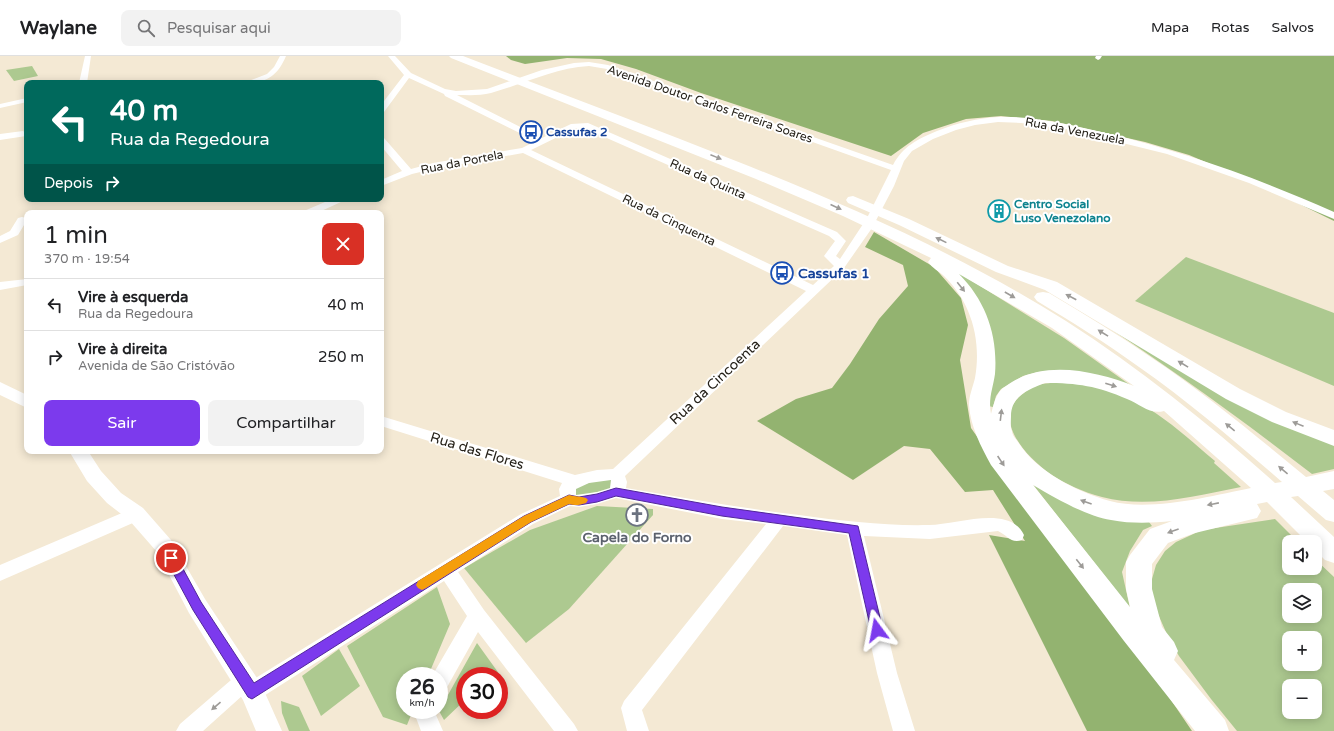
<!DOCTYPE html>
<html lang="pt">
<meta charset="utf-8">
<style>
:root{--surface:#fff;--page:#f2f2f2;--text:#202124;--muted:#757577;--line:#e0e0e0;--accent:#7c3aed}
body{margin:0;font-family:"Varela Round",sans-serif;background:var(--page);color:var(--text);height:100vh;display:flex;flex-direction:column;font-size:15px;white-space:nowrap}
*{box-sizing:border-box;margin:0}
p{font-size:13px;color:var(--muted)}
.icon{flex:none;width:22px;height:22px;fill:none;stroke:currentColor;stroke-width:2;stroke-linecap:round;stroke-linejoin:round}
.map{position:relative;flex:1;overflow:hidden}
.details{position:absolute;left:24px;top:154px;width:360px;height:244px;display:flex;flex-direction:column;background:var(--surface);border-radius:8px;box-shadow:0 2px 10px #0003}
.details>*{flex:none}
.guide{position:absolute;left:24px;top:24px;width:360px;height:122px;border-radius:8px;box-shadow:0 2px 10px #0003;background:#00695c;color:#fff;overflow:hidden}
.controls{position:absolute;left:1282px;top:479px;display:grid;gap:8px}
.controls a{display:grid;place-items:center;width:40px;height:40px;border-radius:8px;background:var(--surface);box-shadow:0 2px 10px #0003;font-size:20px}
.speed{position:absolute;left:396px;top:611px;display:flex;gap:8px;font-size:20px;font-weight:700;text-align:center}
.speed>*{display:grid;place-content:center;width:52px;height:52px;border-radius:50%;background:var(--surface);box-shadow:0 2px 10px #0003;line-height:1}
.speed small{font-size:10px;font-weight:400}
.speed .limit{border:6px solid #d22;background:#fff;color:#111}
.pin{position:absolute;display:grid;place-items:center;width:34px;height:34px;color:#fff;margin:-17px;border:2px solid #fff;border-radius:50%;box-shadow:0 1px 4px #0007}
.me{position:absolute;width:44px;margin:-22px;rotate:347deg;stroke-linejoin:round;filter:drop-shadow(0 0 3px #0008)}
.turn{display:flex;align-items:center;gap:14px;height:84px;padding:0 20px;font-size:18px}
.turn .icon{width:52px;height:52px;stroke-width:2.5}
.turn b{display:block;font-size:28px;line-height:34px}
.then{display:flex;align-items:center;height:38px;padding:0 20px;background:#0003;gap:8px;font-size:15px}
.round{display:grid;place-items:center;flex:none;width:42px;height:42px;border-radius:8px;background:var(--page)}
.head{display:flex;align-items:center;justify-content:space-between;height:68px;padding:0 20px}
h1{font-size:24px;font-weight:600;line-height:30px}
.primary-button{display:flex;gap:8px;margin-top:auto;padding:8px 20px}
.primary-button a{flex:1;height:46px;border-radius:8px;background:var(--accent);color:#fff;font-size:16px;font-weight:600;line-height:46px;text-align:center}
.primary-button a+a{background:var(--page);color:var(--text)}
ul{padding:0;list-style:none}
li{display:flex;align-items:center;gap:12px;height:52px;padding:0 20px;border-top:1px solid var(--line)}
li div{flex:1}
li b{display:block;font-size:15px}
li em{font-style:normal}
header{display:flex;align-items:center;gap:24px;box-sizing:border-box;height:56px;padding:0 20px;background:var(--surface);border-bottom:1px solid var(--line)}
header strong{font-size:19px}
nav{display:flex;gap:22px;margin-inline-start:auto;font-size:14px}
.search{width:280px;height:36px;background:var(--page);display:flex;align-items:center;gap:10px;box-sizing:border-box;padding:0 14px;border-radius:8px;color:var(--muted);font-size:15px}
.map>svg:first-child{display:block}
</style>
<header>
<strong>Waylane</strong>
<div class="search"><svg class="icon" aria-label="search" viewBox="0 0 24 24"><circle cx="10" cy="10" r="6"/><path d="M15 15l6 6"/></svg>Pesquisar aqui</div>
<nav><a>Mapa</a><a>Rotas</a><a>Salvos</a></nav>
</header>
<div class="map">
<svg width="1334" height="675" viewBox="0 0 1334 675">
<rect width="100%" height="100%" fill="#f4e9d4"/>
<g fill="#adc990" fill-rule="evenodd">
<path d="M 32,10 L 38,20 L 14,25 L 6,14 Z"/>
<path d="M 1186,201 L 1334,257 L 1334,330 L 1135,245 Z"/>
<path d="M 948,210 L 1064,282 L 1133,331 L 1058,314 L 1038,316 L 1023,320 L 1001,333 L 996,340 L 993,351 L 988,350 L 992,292 Z"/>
<path d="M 1094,262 L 1334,385 L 1334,413 L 1312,418 C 1241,363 1169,311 1094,262 Z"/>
<path d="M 1059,326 C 1069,326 1080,325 1090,328 C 1143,340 1175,371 1215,405 L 1214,407 L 1241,431 C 1195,440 1148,453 1102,441 C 1083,436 1065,428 1049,417 C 1028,402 992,365 1020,340 C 1025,336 1031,331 1038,329 C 1045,327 1052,327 1059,326 Z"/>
<path d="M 1023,416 L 1149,466 L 1152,470 L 1143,474 L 1130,495 L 1122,516 L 1130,552 Z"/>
<path d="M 603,422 L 613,424 L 613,433 L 578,440 L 574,438 L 573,432 Z"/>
<path d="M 597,450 L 653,453 L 653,459 L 569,553 L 526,587 L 464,512 L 530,474 Z"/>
<path d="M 1275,463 L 1298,486 L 1289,486 L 1289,512 L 1315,512 L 1315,503 L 1334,521 L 1334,675 L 1237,675 L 1211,643 L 1179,600 L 1169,583 L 1158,558 L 1150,530 L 1156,509 L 1165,495 L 1176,486 L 1202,474 ZM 1289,534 L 1315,534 L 1315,560 L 1289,560 ZM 1289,582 L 1315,582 L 1315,608 L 1289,608 ZM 1289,630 L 1315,630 L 1315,656 L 1289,656 Z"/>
<path d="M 437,531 L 450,568 L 428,620 L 405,620 L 405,654 L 413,654 L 407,669 L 383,661 L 347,590 Z"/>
<path d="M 477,587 L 500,619 L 497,620 L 465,620 L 465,644 L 444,664 L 439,655 Z"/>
<path d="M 339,593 L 360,630 L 321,660 L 302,620 Z"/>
<path d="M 281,645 L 299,651 L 310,675 L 289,675 L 282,657 Z"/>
</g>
<g fill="#93b370">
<path d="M 506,0 L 1334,0 L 1334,165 L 1265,131 L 1189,99 L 1145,86 L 1052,65 L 1001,60 L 966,63 L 923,77 L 891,100 L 701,37 L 636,13 L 601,3 L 567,2 L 525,8 L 511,4 Z"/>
<path d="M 874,176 L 934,211 L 961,242 L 968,269 L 960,304 L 971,372 L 1033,460 L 1154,619 L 1192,675 L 1087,675 L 989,479 L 1025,485 L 993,434 L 965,436 L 930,393 L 904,390 L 853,424 L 757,365 L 796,343 L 832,332 L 850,308 L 879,263 L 908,230 L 903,209 L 865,191 Z"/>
</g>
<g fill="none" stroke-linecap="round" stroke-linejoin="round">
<g fill="#fff" fill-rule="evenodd">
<path d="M 85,0 L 91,0 L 87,27 L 79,27 Z"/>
<path d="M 280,0 L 286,0 C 277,21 266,27 243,27 L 267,18 L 274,11 Z"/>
<path d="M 388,0 L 395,0 L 411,17 L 445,33 L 456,35 L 487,33 L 542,14 L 574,7 L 589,6 L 608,9 L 893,109 C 903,90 918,83 937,75 C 957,67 978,62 999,61 C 1035,60 1071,69 1106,77 C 1185,96 1260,123 1334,156 L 1334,163 L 1249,127 L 1167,98 L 1066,73 L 1021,67 L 998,66 L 975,69 L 956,74 L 933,83 L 912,95 L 904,105 L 894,130 L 872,172 L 844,212 L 625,420 L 627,426 L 626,432 C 684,442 741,452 799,459 C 842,465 886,470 929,469 C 957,469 1009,448 1024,479 L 1022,484 C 1011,488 1007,479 998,475 L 930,483 L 864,480 L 897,617 L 915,675 L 893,675 L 877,617 L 847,479 L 783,470 L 642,654 L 649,675 L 627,675 L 621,652 L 624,645 L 766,468 L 722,463 L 616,442 L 597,448 L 579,451 L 570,450 L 533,468 L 458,516 L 484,554 L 574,668 L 578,675 L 554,675 L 478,576 L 446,633 L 439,636 L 439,620 L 432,620 L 467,560 L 444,525 L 259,643 L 252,646 L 245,643 L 243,639 L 203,675 L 176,675 L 180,668 L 238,618 L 245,615 L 252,618 L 254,623 L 521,458 L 560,440 L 559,433 L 562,427 L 381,370 L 381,360 L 575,419 L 597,414 L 613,413 L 806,235 L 523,97 L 433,113 L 412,118 L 381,130 L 381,124 L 402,115 L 381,90 L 381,81 L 384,82 L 411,113 L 433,107 L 522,92 L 536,85 L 445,40 L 444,38 L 409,22 L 384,56 L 381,56 L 381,49 L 404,19 ZM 589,10 L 607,13 L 891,114 L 867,162 L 840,203 L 836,200 L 846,185 L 837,176 L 588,67 L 571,68 L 542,82 L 457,39 C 467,39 480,40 491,37 C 524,28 554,12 589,10 ZM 576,72 L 584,72 L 829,180 L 835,185 L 824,200 L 834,210 L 813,229 L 531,94 ZM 611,424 L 610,432 L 597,436 L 576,439 L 576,433 L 589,427 Z"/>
<path d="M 1096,0 L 1102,0 L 1100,3 L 1098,4 L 1095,2 Z"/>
<path d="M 27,42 L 27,46 L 0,52 L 0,48 Z"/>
<path d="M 23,75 L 27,78 L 26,80 L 0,84 L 0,78 Z"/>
<path d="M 332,143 L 345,143 L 343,145 L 317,157 L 303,157 L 304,155 Z"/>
<path d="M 22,161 L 26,162 L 27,164 L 18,179 L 0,187 L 0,180 L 10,175 L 18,162 Z"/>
<path d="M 27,223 L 27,229 L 0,234 L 0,226 Z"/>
<path d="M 136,451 L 142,453 L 144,458 L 142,463 L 0,525 L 0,509 Z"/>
<path d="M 417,654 L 437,654 L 436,659 L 443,675 L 421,675 L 415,659 Z"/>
</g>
<g fill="#fff" fill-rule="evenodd">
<path d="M 0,326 L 27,339 L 27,352 L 0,339 Z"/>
<path d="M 69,395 L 88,395 L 101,415 L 121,437 L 143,452 L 171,484 L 205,543 L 261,628 L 282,675 L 256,675 L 243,644 L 189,557 L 157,496 L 129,464 L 107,447 L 87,425 Z"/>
</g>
<g fill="#fff" fill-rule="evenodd">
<path d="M 449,0 L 463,0 C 554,35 646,69 736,105 C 850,150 963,200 1066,265 C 1141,313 1209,368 1275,427 L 1282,426 C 1236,386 1189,346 1139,311 C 1106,287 1072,266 1037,245 L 1034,241 L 1037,237 L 1043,236 L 1049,237 C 1084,258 1119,279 1152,302 C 1206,338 1256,380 1306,421 L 1334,415 L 1334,433 L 1323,435 L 1334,444 L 1334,466 L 1326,464 L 1298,440 L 1291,441 L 1334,481 L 1334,507 L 1325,504 L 1315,494 L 1315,486 L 1307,486 L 1267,446 L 1257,448 L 1261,455 L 1257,462 L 1195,477 L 1168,487 L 1152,508 L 1152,533 L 1162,571 L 1174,586 L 1178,595 L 1174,604 L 1225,664 L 1229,675 L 1195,675 L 1124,585 L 991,409 C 981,391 970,369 969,349 C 969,339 973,331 975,322 C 979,300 977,276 968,255 C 963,242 954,230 944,220 C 939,215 932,212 928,206 L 931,202 L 843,160 L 756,123 L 451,2 ZM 959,218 L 1052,272 L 1134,330 C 1098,316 1048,304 1012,326 C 1008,329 1003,331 1000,335 C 995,341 993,351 991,358 C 988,343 993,332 995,318 C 998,280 986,245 959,218 ZM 1045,327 C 1078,327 1097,330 1127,343 C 1140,348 1150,359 1164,355 L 1251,432 C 1211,440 1150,456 1110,445 C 1077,436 1036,415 1018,386 C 1016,383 1012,379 1012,375 C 1010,371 1011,365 1011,360 C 1011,340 1029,333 1045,327 ZM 1033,429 C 1055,442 1086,460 1111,464 C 1132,468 1152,467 1172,465 L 1150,473 L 1130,499 L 1126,506 L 1126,533 L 1130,551 Z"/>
<path d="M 853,140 L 909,163 L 1008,210 L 1057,226 L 1240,333 L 1286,356 L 1334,374 L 1334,390 L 1272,366 L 1226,343 L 1045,234 L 996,216 L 899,169 L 848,147 L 846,144 L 848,141 Z"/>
</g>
</g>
<defs><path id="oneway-solid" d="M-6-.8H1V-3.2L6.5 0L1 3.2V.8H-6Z"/></defs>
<g fill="#9d9b98">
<use href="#oneway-solid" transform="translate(716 101) rotate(22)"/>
<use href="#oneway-solid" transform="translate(836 151) rotate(24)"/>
<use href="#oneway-solid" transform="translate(941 184) rotate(-154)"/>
<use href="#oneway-solid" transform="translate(961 231) rotate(51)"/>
<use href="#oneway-solid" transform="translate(1010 239) rotate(30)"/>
<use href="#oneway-solid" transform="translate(1071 241) rotate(-152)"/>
<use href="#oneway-solid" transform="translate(1103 277) rotate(-148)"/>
<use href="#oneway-solid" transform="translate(1183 308) rotate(-149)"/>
<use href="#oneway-solid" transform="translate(1111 329) rotate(18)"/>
<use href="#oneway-solid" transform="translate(1001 359) rotate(-83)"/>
<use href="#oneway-solid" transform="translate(1298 368) rotate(-158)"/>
<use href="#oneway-solid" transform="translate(1230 371) rotate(-141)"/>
<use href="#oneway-solid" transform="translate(1001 405) rotate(56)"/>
<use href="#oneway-solid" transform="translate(1283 414) rotate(-140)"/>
<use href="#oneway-solid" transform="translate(1086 446) rotate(-160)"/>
<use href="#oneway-solid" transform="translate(1213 448) rotate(169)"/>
<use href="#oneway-solid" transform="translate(1173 475) rotate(160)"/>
<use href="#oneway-solid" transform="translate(1080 508) rotate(52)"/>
<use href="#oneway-solid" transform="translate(216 650) rotate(139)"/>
</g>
<path fill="#7c3aed" stroke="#51269a" d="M 616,432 L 722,451 L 858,470 L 883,574 L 882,578 L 877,579 L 873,578 L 871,574 L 849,477 L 722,460 L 616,440 L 597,446 L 579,449 L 569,448 L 531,466 L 252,643 L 248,641 L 193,554 L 165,502 L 167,498 L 171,497 L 175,498 L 201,546 L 254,627 L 524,460 L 569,439 L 579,441 L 597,438 Z"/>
<path fill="#f59e0b" d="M 569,439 C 575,441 581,440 586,442 L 588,444 L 586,447 C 580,449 575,450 569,448 L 531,466 L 426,532 L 422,534 L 418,532 L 416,529 L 418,525 L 524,460 Z"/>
<defs>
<g id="bus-ring" transform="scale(1.15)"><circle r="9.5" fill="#fff" stroke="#1a4fb4" stroke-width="1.5"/><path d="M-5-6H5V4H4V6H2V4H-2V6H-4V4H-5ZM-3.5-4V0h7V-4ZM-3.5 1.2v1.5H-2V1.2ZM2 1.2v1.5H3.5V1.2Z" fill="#1a4fb4"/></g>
<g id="building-ring" transform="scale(1.15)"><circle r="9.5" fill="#fff" stroke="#0f9aa8" stroke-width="1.5"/><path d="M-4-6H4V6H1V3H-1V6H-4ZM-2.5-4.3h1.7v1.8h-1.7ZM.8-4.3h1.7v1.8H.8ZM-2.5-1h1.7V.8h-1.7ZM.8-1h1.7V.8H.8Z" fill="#0f9aa8"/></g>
<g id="church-ring" transform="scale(1.15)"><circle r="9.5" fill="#fff" stroke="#6b7280" stroke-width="1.5"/><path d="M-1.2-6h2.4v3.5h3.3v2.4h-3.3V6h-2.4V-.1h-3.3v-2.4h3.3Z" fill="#6b7280"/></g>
</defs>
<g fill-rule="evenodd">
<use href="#bus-ring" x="531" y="76"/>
<use href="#building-ring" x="999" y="155"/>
<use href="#bus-ring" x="782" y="217"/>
<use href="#church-ring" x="637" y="459"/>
</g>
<g text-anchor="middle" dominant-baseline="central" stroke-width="4" stroke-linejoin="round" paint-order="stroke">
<g font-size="12" fill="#252119" stroke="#fff">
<text transform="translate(710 48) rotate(19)">Avenida Doutor Carlos Ferreira Soares</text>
<text transform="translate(1075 75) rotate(11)">Rua da Venezuela</text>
<text transform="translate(462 106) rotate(-11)">Rua da Portela</text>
<text transform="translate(708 123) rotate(24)">Rua da Quinta</text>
<text transform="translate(669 164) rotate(26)">Rua da Cinquenta</text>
</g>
<g font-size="12" font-weight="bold" fill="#164399" stroke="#fff" text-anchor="start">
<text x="546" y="76">Cassufas 2</text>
</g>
<g font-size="12" font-weight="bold" fill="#0d838f" stroke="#fff" text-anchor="start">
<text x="1014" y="148">Centro Social<tspan x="1014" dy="14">Luso Venezolano</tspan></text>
</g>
<g font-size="14" font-weight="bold" fill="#164399" stroke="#fff" text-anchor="start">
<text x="798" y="217">Cassufas 1</text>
</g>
<g font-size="14" fill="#252119" stroke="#fff">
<text transform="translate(715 326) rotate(-43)">Rua da Cincoenta</text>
<text transform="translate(477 395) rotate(17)">Rua das Flores</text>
</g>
<g font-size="14" font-weight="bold" fill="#5b616d" stroke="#fff">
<text x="637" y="481">Capela do Forno</text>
</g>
</g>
</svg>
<div class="controls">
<a><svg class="icon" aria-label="sound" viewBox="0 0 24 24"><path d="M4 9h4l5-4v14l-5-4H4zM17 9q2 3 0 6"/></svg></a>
<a><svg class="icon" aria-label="layers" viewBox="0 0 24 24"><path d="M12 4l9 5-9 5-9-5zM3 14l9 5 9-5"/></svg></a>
<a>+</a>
<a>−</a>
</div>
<div class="speed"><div>26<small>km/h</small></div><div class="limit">30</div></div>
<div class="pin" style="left:171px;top:502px;background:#d93025"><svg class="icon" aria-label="arrive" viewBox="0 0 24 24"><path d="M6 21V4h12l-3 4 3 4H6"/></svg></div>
<svg class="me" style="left:877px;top:574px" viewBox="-20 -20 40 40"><path d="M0-17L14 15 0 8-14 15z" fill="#7c3aed" stroke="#fff" stroke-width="4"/></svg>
<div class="guide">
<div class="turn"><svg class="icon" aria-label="left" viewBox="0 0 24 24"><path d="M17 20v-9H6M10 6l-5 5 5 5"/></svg><div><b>40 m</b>Rua da Regedoura</div></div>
<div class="then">Depois<svg class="icon" aria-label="right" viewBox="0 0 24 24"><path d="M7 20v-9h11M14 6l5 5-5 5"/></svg></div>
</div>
<section class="details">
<div class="head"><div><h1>1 min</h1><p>370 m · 19:54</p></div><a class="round" style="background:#d93025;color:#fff"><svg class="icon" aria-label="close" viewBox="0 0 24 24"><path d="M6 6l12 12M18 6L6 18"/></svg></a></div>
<ul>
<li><svg class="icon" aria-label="left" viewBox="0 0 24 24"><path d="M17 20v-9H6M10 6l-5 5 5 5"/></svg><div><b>Vire à esquerda</b><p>Rua da Regedoura</p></div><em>40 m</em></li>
<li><svg class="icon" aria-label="right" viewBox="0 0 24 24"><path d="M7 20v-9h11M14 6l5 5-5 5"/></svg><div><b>Vire à direita</b><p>Avenida de São Cristóvão</p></div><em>250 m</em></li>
</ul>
<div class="primary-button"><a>Sair</a><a>Compartilhar</a></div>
</section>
</div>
